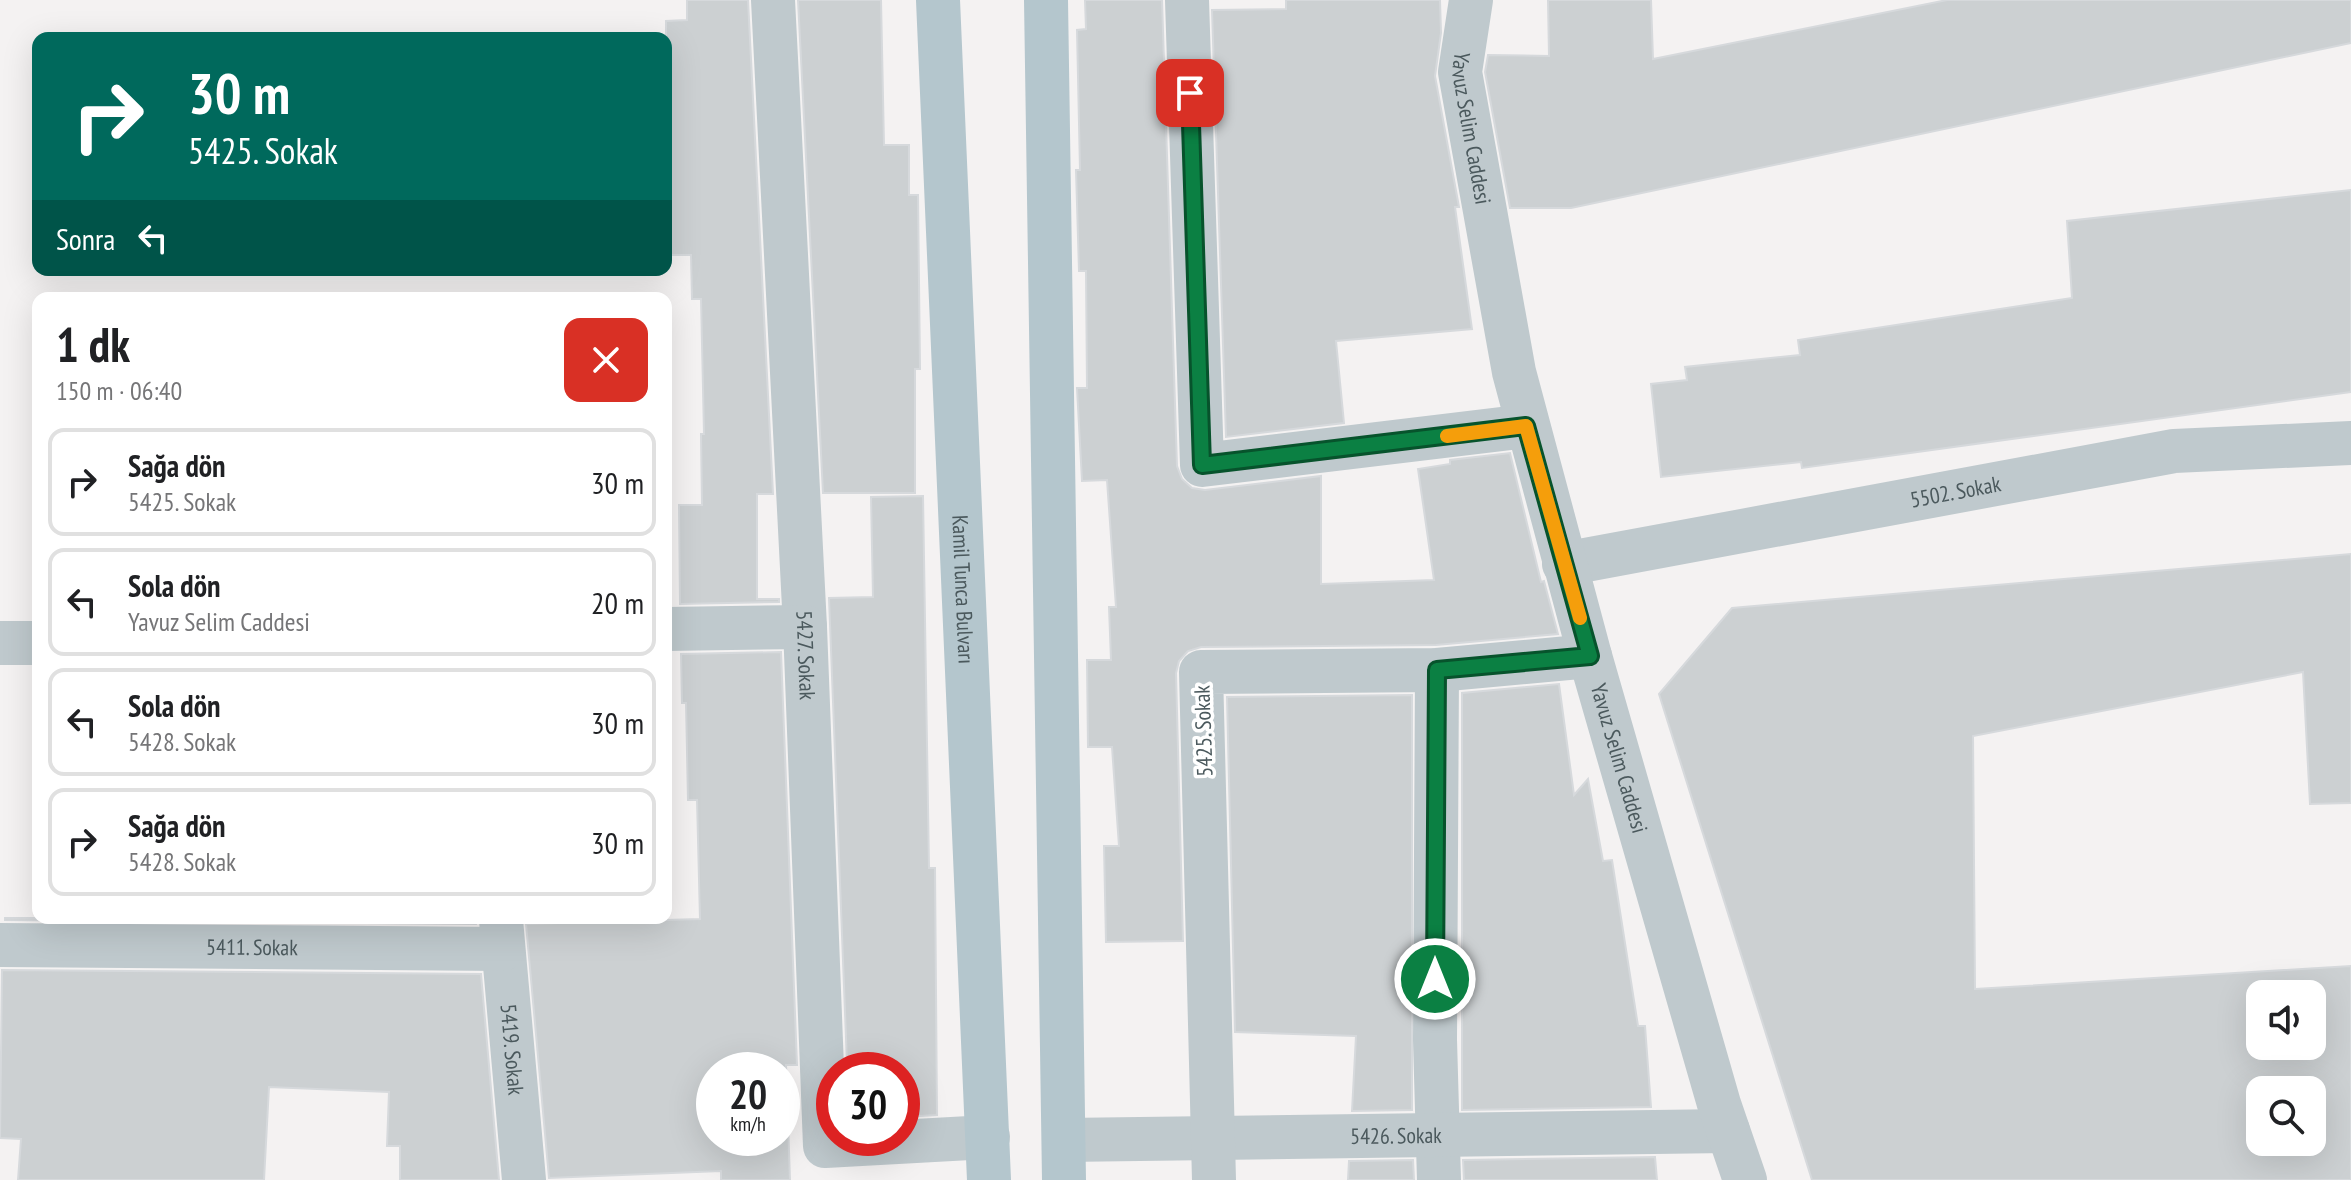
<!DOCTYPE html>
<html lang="tr">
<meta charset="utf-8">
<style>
:root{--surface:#fff;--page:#f2f2f2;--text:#202124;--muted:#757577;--line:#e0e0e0}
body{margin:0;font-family:"PT Sans Narrow",sans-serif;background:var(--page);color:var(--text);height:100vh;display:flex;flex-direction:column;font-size:30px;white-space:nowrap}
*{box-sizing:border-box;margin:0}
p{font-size:26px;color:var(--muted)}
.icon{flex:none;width:44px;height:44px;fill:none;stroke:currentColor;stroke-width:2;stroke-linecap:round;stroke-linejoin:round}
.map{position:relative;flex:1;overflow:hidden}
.side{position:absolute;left:32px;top:292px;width:640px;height:632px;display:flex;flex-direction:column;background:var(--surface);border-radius:16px;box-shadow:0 8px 32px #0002}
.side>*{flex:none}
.hud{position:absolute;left:32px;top:32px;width:640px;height:244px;border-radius:16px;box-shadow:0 8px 32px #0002;background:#00695c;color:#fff;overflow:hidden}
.controls{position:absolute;left:2246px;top:980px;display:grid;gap:16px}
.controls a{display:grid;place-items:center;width:80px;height:80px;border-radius:16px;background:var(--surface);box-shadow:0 8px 32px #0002;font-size:40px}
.speed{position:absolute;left:696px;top:1052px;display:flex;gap:16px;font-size:40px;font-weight:700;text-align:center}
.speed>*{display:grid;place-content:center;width:104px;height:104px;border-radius:50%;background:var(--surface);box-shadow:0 8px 32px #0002;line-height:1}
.speed small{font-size:20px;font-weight:400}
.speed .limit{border:12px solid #d22;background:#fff;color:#111}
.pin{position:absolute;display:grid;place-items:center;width:68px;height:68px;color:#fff;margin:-34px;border-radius:16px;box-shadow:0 4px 12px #0006}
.me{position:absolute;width:88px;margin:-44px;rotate:0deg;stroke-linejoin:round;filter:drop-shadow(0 0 6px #0008)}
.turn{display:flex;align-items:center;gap:28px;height:168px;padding:0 24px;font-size:36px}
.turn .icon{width:104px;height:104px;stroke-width:2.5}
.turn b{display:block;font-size:56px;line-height:68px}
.then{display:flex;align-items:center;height:76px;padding:0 24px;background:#0003;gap:16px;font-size:30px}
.round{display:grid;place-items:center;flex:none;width:84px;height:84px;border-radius:16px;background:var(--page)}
.summary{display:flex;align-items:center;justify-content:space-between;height:136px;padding:0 24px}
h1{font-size:48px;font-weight:700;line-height:60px}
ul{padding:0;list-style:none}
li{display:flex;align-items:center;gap:24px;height:108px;margin:0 16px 12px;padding:0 8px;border:4px solid var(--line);border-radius:16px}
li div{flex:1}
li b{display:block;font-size:30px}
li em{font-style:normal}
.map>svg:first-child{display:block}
</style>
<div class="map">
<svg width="2351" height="1180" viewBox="0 0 2351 1180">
<rect width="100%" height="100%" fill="#f4f2f2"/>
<g fill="#ccd0d2" stroke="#d6d9dc" stroke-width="2" fill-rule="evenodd">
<path d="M 687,0 L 748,0 L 773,494 L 757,494 L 757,599 L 779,599 L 779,602 L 680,604 L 679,505 L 702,505 L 701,434 L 704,434 L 701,299 L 692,299 L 691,255 L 670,255 L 670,120 L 666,121 L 666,21 L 687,20 Z"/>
<path d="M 798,0 L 881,0 L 884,145 L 909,145 L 909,195 L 918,195 L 920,369 L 915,369 L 915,493 L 823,493 Z"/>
<path d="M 1085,0 L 1162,0 L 1177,466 L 1182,479 L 1192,488 L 1205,490 L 1321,476 L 1321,584 L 1434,580 L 1418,469 L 1450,464 L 1450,460 L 1510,453 L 1541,582 L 1544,581 L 1558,634 L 1436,645 L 1201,647 L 1188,651 L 1179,661 L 1176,673 L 1183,941 L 1106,942 L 1104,846 L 1119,846 L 1112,747 L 1088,747 L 1087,660 L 1111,660 L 1109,607 L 1116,607 L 1107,480 L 1082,481 L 1077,388 L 1087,388 L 1086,271 L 1079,271 L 1076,170 L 1080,170 L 1077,30 L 1086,29 Z"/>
<path d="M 1286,0 L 1440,0 L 1441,33 L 1435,76 L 1459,207 L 1455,207 L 1472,329 L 1336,341 L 1344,423 L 1226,437 L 1212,10 L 1286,9 Z"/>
<path d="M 1548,0 L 1651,0 L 1653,59 L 1947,0 L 2351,0 L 2351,43 L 1571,208 L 1510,208 L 1485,72 L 1488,55 L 1549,56 Z"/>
<path d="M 2351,190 L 2351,392 L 1802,468 L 1801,462 L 1661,477 L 1651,384 L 1687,380 L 1685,367 L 1800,355 L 1798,340 L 2072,298 L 2067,221 Z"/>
<path d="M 923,496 L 929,868 L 935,868 L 937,1115 L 902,1117 L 902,1070 L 887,1070 L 887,1063 L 847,1064 L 829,598 L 873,597 L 871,497 Z"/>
<path d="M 2351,554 L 2351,803 L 2310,804 L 2303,672 L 1973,736 L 1975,989 L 2351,966 L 2351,1180 L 1812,1180 L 1659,694 L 1732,608 ZM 2260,994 L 2312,994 L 2312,1046 L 2260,1046 ZM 2260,1090 L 2312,1090 L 2312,1142 L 2260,1142 Z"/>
<path d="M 781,652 L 797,1065 L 786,1065 L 790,1180 L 721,1180 L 721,1171 L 549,1178 L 526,924 L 700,919 L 697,800 L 688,800 L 686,703 L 682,703 L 681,654 ZM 714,1070 L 782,1070 L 782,1138 L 714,1138 Z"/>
<path d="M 1559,684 L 1574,795 L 1588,779 L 1603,861 L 1612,860 L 1638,1026 L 1645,1026 L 1651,1107 L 1462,1110 L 1462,693 Z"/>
<path d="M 1412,695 L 1412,1110 L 1352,1111 L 1356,1036 L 1235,1032 L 1227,697 Z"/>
<path d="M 5,918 L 477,918 L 476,924 L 5,920 Z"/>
<path d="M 2,970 L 481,974 L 499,1180 L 400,1180 L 400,1146 L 387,1146 L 389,1092 L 269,1087 L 264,1180 L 18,1180 L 21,1139 L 0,1138 Z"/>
<path d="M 1655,1157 L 1657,1180 L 1464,1180 L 1463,1160 Z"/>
<path d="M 1413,1160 L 1414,1180 L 1348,1180 L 1349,1161 Z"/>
</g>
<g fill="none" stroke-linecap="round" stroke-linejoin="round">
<g stroke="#bfc9cd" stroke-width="44">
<path id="s1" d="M 773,0 L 805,627 L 825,1146 L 988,1137"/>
<path d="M 1187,0 L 1202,465 L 1526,426"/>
<path id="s2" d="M 1564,564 L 2174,451 L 2351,443"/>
<path d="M 666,629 L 805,627"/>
<path d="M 0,643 L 38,643"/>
<path d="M 1437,670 L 1435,1040 L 1439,1180"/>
<path id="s3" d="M 501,920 L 524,1180"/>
<path id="s4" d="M 0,945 L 503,949"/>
<path id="s5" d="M 1064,1140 L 1728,1131"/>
<path d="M 1214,1180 L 1201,672 L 1437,670 L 1590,656"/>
</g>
<path stroke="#bfc9cd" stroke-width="44" id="s6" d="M 1471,0 L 1460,72 L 1514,372 L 1590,656 L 1719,1104 L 1745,1180"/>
<g stroke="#b4c6cd" stroke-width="44">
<path id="s7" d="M 938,0 L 989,1180"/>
<path d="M 1046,0 L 1064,1180"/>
</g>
</g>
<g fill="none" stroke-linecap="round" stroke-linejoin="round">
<g stroke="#07532c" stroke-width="20">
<path id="route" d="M 1190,93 L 1202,465 L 1526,426 L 1590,656 L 1437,670 L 1435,979"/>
</g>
<use href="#route" stroke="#0b8043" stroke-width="14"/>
<path stroke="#f59e0b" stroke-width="14" d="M 1447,436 L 1526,426 L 1580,618"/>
</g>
<g text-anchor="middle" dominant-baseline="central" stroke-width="7" stroke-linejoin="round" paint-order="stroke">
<g font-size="22" fill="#4b595d" stroke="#fff">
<text stroke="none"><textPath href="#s6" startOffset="130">Yavuz Selim Caddesi</textPath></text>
<text stroke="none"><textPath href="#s2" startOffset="398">5502. Sokak</textPath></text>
<text stroke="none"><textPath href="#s7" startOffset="590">Kamil Tunca Bulvarı</textPath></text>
<text stroke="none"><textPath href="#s1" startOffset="656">5427. Sokak</textPath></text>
<text transform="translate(1203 731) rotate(-92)">5425. Sokak</text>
<text stroke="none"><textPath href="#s6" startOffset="778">Yavuz Selim Caddesi</textPath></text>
<text stroke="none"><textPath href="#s4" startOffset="252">5411. Sokak</textPath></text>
<text stroke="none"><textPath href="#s3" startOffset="130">5419. Sokak</textPath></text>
<text stroke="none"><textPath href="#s5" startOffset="332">5426. Sokak</textPath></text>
</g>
</g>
</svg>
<div class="controls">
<a><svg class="icon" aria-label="sound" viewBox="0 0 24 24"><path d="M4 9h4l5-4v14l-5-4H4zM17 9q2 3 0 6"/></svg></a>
<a><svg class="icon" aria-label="search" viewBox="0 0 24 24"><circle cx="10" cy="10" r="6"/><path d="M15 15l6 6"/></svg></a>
</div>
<div class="speed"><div>20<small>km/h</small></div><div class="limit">30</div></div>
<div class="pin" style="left:1190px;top:93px;background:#d93025"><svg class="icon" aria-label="arrive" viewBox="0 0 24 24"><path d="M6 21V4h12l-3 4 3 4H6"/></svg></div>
<svg class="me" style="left:1435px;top:979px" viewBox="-20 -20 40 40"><circle r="17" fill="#0b8043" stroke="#fff" stroke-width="3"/><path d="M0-11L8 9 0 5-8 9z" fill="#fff"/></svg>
<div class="hud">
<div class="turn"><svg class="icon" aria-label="right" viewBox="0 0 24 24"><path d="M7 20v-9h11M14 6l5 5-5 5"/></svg><div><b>30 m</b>5425. Sokak</div></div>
<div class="then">Sonra<svg class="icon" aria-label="left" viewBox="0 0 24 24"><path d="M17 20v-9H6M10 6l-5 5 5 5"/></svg></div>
</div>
<section class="side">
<div class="summary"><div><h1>1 dk</h1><p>150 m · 06:40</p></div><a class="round" style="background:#d93025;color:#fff"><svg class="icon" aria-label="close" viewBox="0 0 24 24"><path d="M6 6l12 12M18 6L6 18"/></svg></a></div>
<ul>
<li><svg class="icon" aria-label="right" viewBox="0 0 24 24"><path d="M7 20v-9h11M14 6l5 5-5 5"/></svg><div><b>Sağa dön</b><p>5425. Sokak</p></div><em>30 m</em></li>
<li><svg class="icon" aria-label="left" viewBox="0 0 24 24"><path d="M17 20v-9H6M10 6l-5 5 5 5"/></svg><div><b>Sola dön</b><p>Yavuz Selim Caddesi</p></div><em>20 m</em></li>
<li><svg class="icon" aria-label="left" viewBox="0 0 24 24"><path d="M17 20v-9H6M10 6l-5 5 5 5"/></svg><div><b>Sola dön</b><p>5428. Sokak</p></div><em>30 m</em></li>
<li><svg class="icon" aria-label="right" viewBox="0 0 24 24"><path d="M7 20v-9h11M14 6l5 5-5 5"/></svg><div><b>Sağa dön</b><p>5428. Sokak</p></div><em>30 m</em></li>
</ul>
</section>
</div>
